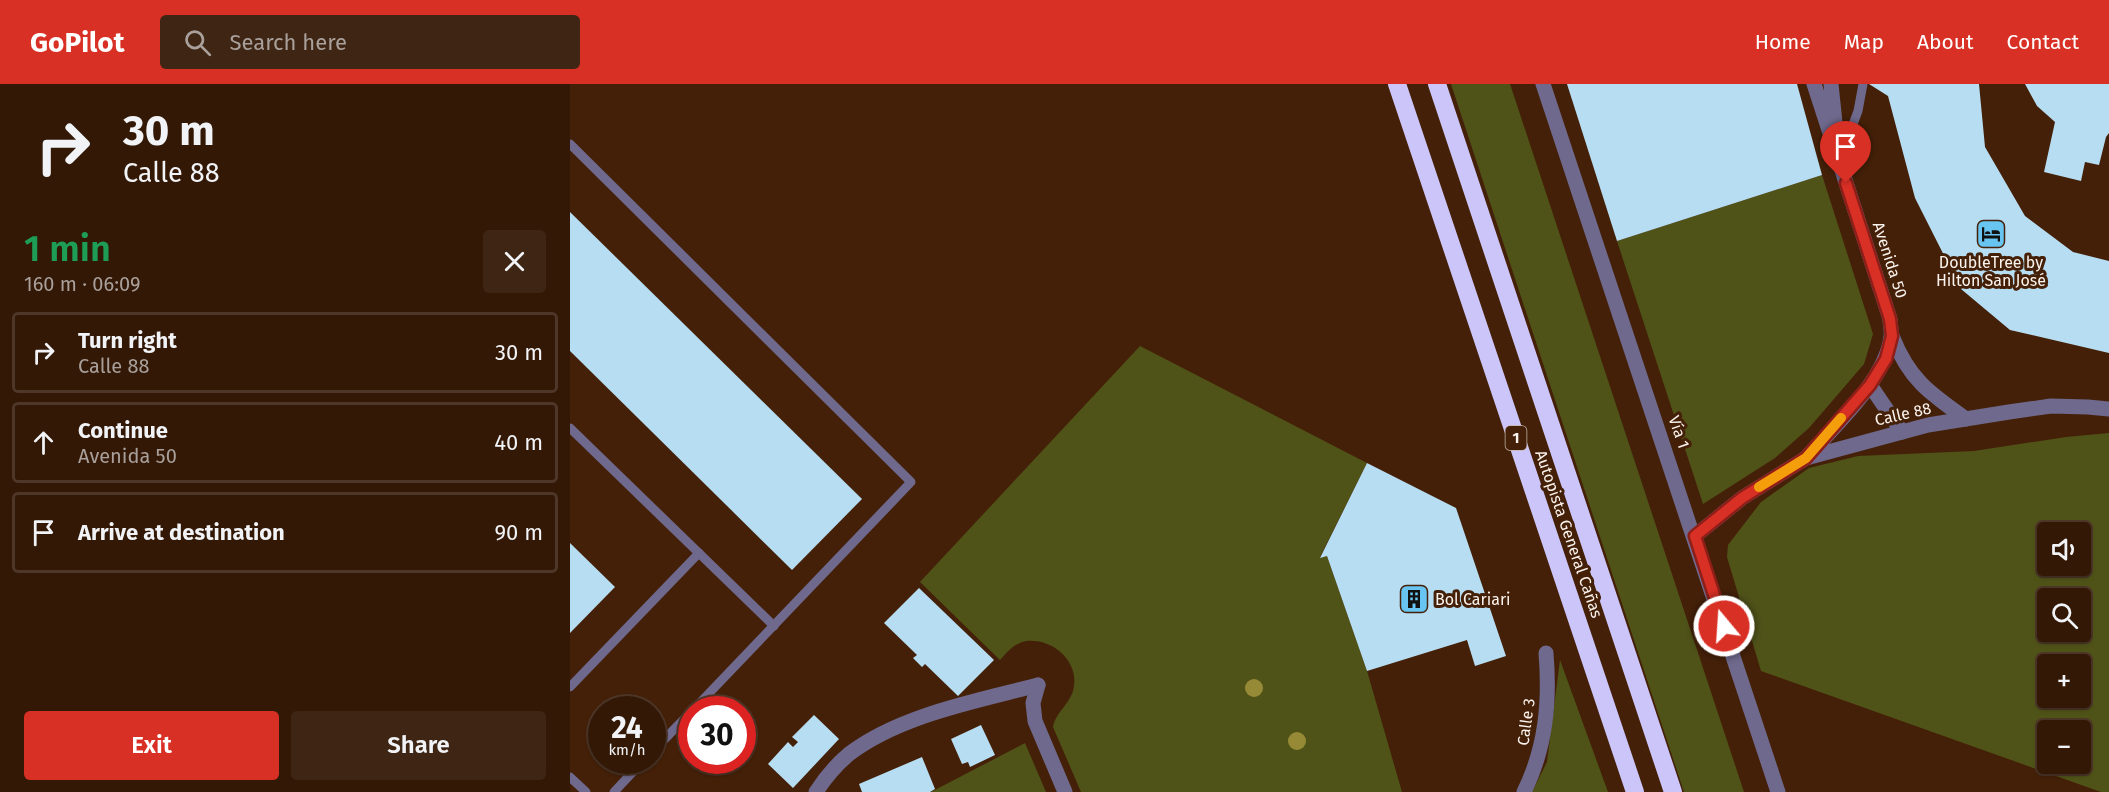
<!DOCTYPE html>
<meta charset="utf-8">
<style>
:root{--surface:#331806;--page:#3e2514;--text:#f1f3f6;--muted:#a9a09b;--line:#4e3728;--accent:#d93025}
body{margin:0;font-family:"Fira Sans",sans-serif;background:var(--page);color:var(--text);height:100vh;display:flex;flex-direction:column;font-size:22px;white-space:nowrap}
*{box-sizing:border-box;margin:0}
p{font-size:20px;color:var(--muted)}
.icon{flex:none;width:33px;height:33px;fill:none;stroke:currentColor;stroke-width:2;stroke-linecap:round;stroke-linejoin:round}
.map{position:relative;flex:1;overflow:hidden}
.panel{display:flex;flex-direction:column;background:var(--surface);width:570px}
.panel>*{flex:none}
.guide{background:#331806;color:var(--text);overflow:hidden}
.controls{position:absolute;left:1467px;top:438px;display:grid;gap:12px}
.controls a{display:grid;place-items:center;width:54px;height:54px;border-radius:6px;background:var(--surface);box-shadow:0 2px 4px #0004,0 0 0 2px var(--line);font-size:30px}
.speed{position:absolute;left:18px;top:612px;display:flex;gap:12px;font-size:30px;font-weight:700;text-align:center}
.speed>*{display:grid;place-content:center;width:78px;height:78px;border-radius:50%;background:var(--surface);box-shadow:0 2px 4px #0004,0 0 0 2px var(--line);line-height:1}
.speed small{font-size:15px;font-weight:400}
.speed .limit{border:9px solid #d22;background:#fff;color:#111}
.pin{position:absolute;display:grid;place-items:center;width:51px;height:51px;color:#fff;margin:-62px -26px;border-radius:50% 50% 50% 0;rotate:-45deg;box-shadow:0 0 6px #0007}
.pin .icon{rotate:45deg}
.me{position:absolute;width:66px;margin:-33px;rotate:342deg;stroke-linejoin:round;filter:drop-shadow(0 0 4px #0008)}
.turn{display:flex;align-items:center;gap:21px;height:126px;padding:0 24px;font-size:27px}
.turn .icon{width:78px;height:78px;stroke-width:2.5}
.turn b{display:block;font-size:42px;line-height:51px}
.round{display:grid;place-items:center;flex:none;width:63px;height:63px;border-radius:6px;background:var(--page)}
.head{display:flex;align-items:center;justify-content:space-between;height:102px;padding:0 24px}
h1{font-size:36px;font-weight:600;line-height:45px;color:#1e9e55}
.primary-button{display:flex;gap:12px;margin-top:auto;padding:12px 24px}
.primary-button a{flex:1;height:69px;border-radius:6px;background:var(--accent);color:#fff;font-size:24px;font-weight:600;line-height:69px;text-align:center}
.primary-button a+a{background:var(--page);color:var(--text)}
ul{padding:0;list-style:none}
li{display:flex;align-items:center;gap:18px;height:81px;margin:0 12px 9px;padding:0 12px;border:3px solid var(--line);border-radius:6px}
li div{flex:1}
li b{display:block;font-size:22px}
li em{font-style:normal}
header{display:flex;align-items:center;gap:36px;box-sizing:border-box;height:84px;padding:0 30px;background:var(--accent);color:#fff}
header strong{font-size:28px}
nav{display:flex;gap:33px;margin-inline-start:auto;font-size:21px}
.search{width:420px;height:54px;background:var(--page);display:flex;align-items:center;gap:15px;box-sizing:border-box;padding:0 21px;border-radius:6px;color:var(--muted);font-size:22px}
main{display:flex;flex:1;min-height:0}
.map>svg:first-child{display:block}
</style>
<header>
<strong>GoPilot</strong>
<div class="search"><svg class="icon" aria-label="search" viewBox="0 0 24 24"><circle cx="10" cy="10" r="6"/><path d="M15 15l6 6"/></svg>Search here</div>
<nav><a>Home</a><a>Map</a><a>About</a><a>Contact</a></nav>
</header>
<main>
<section class="panel">
<div class="guide">
<div class="turn"><svg class="icon" aria-label="right" viewBox="0 0 24 24"><path d="M7 20v-9h11M14 6l5 5-5 5"/></svg><div><b>30 m</b>Calle 88</div></div>
</div>
<div class="head"><div><h1>1 min</h1><p>160 m · 06:09</p></div><a class="round"><svg class="icon" aria-label="close" viewBox="0 0 24 24"><path d="M6 6l12 12M18 6L6 18"/></svg></a></div>
<ul>
<li><svg class="icon" aria-label="right" viewBox="0 0 24 24"><path d="M7 20v-9h11M14 6l5 5-5 5"/></svg><div><b>Turn right</b><p>Calle 88</p></div><em>30 m</em></li>
<li><svg class="icon" aria-label="ahead" viewBox="0 0 24 24"><path d="M12 20V5M6 11l6-6 6 6"/></svg><div><b>Continue</b><p>Avenida 50</p></div><em>40 m</em></li>
<li><svg class="icon" aria-label="arrive" viewBox="0 0 24 24"><path d="M6 21V4h12l-3 4 3 4H6"/></svg><div><b>Arrive at destination</b></div><em>90 m</em></li>
</ul>
<div class="primary-button"><a>Exit</a><a>Share</a></div>
</section>
<div class="map">
<svg width="1539" height="708" viewBox="0 0 1539 708">
<rect width="100%" height="100%" fill="#442008"/>
<g fill="#505318" fill-rule="evenodd">
<path d="M 881,0 L 940,0 L 1174,708 L 1114,708 Z"/>
<path d="M 1252,91 L 1303,250 L 1294,280 L 1239,344 L 1205,374 L 1133,420 L 1047,157 Z"/>
<path d="M 570,262 L 797,379 L 750,473 L 757,472 L 797,587 L 832,708 L 511,708 L 483,643 C 486,627 502,619 504,602 C 508,576 482,554 456,557 C 445,559 437,568 430,576 L 350,498 Z"/>
<path d="M 1539,349 L 1539,708 L 1531,708 L 1191,587 L 1157,473 L 1158,461 L 1191,418 L 1239,384 L 1288,372 L 1404,367 L 1496,353 ZM 1478,448 L 1510,448 L 1510,482 L 1478,482 ZM 1478,514 L 1510,514 L 1510,548 L 1478,548 ZM 1478,580 L 1510,580 L 1510,614 L 1478,614 ZM 1478,646 L 1510,646 L 1510,680 L 1478,680 Z"/>
<path d="M 990,576 L 1038,708 L 962,708 L 977,678 Z"/>
<path d="M 455,659 L 476,708 L 361,708 Z"/>
</g>
<g fill="#b7ddf2">
<path d="M 997,0 L 1227,0 L 1252,91 L 1047,157 Z"/>
<path d="M 1299,0 L 1409,0 L 1415,63 L 1455,132 L 1503,168 L 1539,177 L 1539,269 L 1440,246 L 1391,205 L 1345,114 L 1318,12 Z"/>
<path d="M 1455,0 L 1539,0 L 1539,49 L 1536,53 L 1529,81 L 1515,78 L 1511,97 L 1474,88 L 1485,38 L 1467,22 Z"/>
<path d="M 0,128 L 292,415 L 222,486 L 0,267 Z"/>
<path d="M 797,379 L 886,424 L 936,572 L 905,582 L 897,556 L 797,587 L 757,472 L 750,474 Z"/>
<path d="M 0,459 L 45,503 L 0,549 Z"/>
<path d="M 349,504 L 424,576 L 388,612 L 355,580 L 352,583 L 343,574 L 347,571 L 314,539 Z"/>
<path d="M 244,631 L 269,655 L 223,704 L 198,680 L 218,658 L 223,663 L 228,658 L 222,653 Z"/>
<path d="M 411,641 L 425,671 L 400,683 L 398,678 L 392,680 L 381,655 Z"/>
<path d="M 352,673 L 365,705 L 360,708 L 292,708 L 289,700 Z"/>
</g>
<g fill="none" stroke-linecap="round" stroke-linejoin="round">
<g stroke="#6f698d" stroke-width="9">
<path d="M 0,60 L 341,398 L 123,626"/>
<path d="M 1271,72 L 1288,27 L 1293,0"/>
<path d="M 0,344 L 204,542"/>
<path d="M 0,603 L 129,469"/>
<path d="M 82,668 L 122,627"/>
<path d="M 0,693 L 16,708"/>
<path d="M 44,708 L 74,676"/>
</g>
<g stroke="#6f698d" stroke-width="15">
<path d="M 973,0 L 1208,708"/>
<path d="M 1244,0 L 1269,77 L 1261,0"/>
<path d="M 1322,252 C 1339,295 1359,309 1396,335"/>
<path d="M 1300,301 L 1332,348"/>
<path d="M 1236,374 C 1264,342 1315,297 1321,253 C 1322,247 1320,241 1320,235 L 1269,77"/>
<path d="M 1125,452 L 1172,414 L 1236,374 L 1358,341 L 1439,328 L 1481,322 L 1518,323 L 1539,325"/>
<path d="M 468,601 L 463,619 L 465,637 L 495,708"/>
<path d="M 246,708 C 255,694 266,681 279,670 C 330,631 407,617 468,601"/>
<path d="M 954,708 C 976,663 980,618 976,569"/>
</g>
<g stroke="#ccc5fa" stroke-width="18">
<path d="M 827,0 L 1065,708"/>
<path d="M 867,0 L 1103,708"/>
</g>
</g>
<g fill="#978a37">
<circle cx="684" cy="604" r="9"/>
<circle cx="727" cy="657" r="9"/>
</g>
<g fill="none" stroke-linecap="round" stroke-linejoin="round">
<g stroke="#8d1f18" stroke-width="15">
<path id="route" d="M 1154,542 L 1125,452 L 1172,414 L 1236,374 L 1300,301 L 1316,275 L 1322,252 L 1320,235 L 1276,99"/>
</g>
<use href="#route" stroke="#d93025" stroke-width="10"/>
<path stroke="#f59e0b" stroke-width="10" d="M 1189,403 L 1236,374 L 1271,334"/>
</g>
<defs>
<g id="hotel-square" transform="scale(1.5)"><rect x="-9" y="-9" width="18" height="18" rx="4" fill="#68c4f0" stroke="#442008"/><path d="M-6-4.5h1.5V1H6V5H4.5V3h-9V5H-6ZM-4 0a1.8 1.8 0 1 1 3.6 0ZM.5 0V-2.5h3Q6-2.5 6 0Z" fill="#111"/></g>
<g id="building-square" transform="scale(1.5)"><rect x="-9" y="-9" width="18" height="18" rx="4" fill="#68c4f0" stroke="#442008"/><path d="M-4-6H4V6H1V3H-1V6H-4ZM-2.5-4.3h1.7v1.8h-1.7ZM.8-4.3h1.7v1.8H.8ZM-2.5-1h1.7V.8h-1.7ZM.8-1h1.7V.8H.8Z" fill="#111"/></g>
</defs>
<g fill-rule="evenodd">
<use href="#hotel-square" x="1421" y="150"/>
<use href="#building-square" x="844" y="515"/>
</g>
<g text-anchor="middle" dominant-baseline="central" stroke-width="6" stroke-linejoin="round" paint-order="stroke">
<rect fill="#442008" stroke="#c4b4a9" stroke-width="1.5" x="935.5" y="342" width="21" height="24" rx="4.5"/>
<g font-size="15" font-weight="bold" fill="#fbf3ee">
<text x="946" y="354">1</text>
</g>
<g font-size="16" fill="#fbf3ee" stroke="#442008">
<text transform="translate(1320 176) rotate(72)">Avenida 50</text>
<text transform="translate(1333 330) rotate(-13)">Calle 88</text>
<text transform="translate(1109 348) rotate(71)">Vía 1</text>
<text transform="translate(999 450) rotate(71)">Autopista General Cañas</text>
<text transform="translate(956 638) rotate(-82)">Calle 3</text>
</g>
<g font-size="16" fill="#fbf3ee" stroke="#442008">
<text x="1421" y="178">DoubleTree by<tspan x="1421" dy="18">Hilton San José</tspan></text>
<text x="865" y="515" text-anchor="start">Bol Cariari</text>
</g>
</g>
</svg>
<div class="controls">
<a><svg class="icon" aria-label="sound" viewBox="0 0 24 24"><path d="M4 9h4l5-4v14l-5-4H4zM17 9q2 3 0 6"/></svg></a>
<a><svg class="icon" aria-label="search" viewBox="0 0 24 24"><circle cx="10" cy="10" r="6"/><path d="M15 15l6 6"/></svg></a>
<a>+</a>
<a>−</a>
</div>
<div class="speed"><div>24<small>km/h</small></div><div class="limit">30</div></div>
<div class="pin" style="left:1276px;top:99px;background:#d93025"><svg class="icon" aria-label="arrive" viewBox="0 0 24 24"><path d="M6 21V4h12l-3 4 3 4H6"/></svg></div>
<svg class="me" style="left:1154px;top:542px" viewBox="-20 -20 40 40"><circle r="17" fill="#d93025" stroke="#fff" stroke-width="3"/><path d="M0-11L8 9 0 5-8 9z" fill="#fff"/></svg>
</div>
</main>
